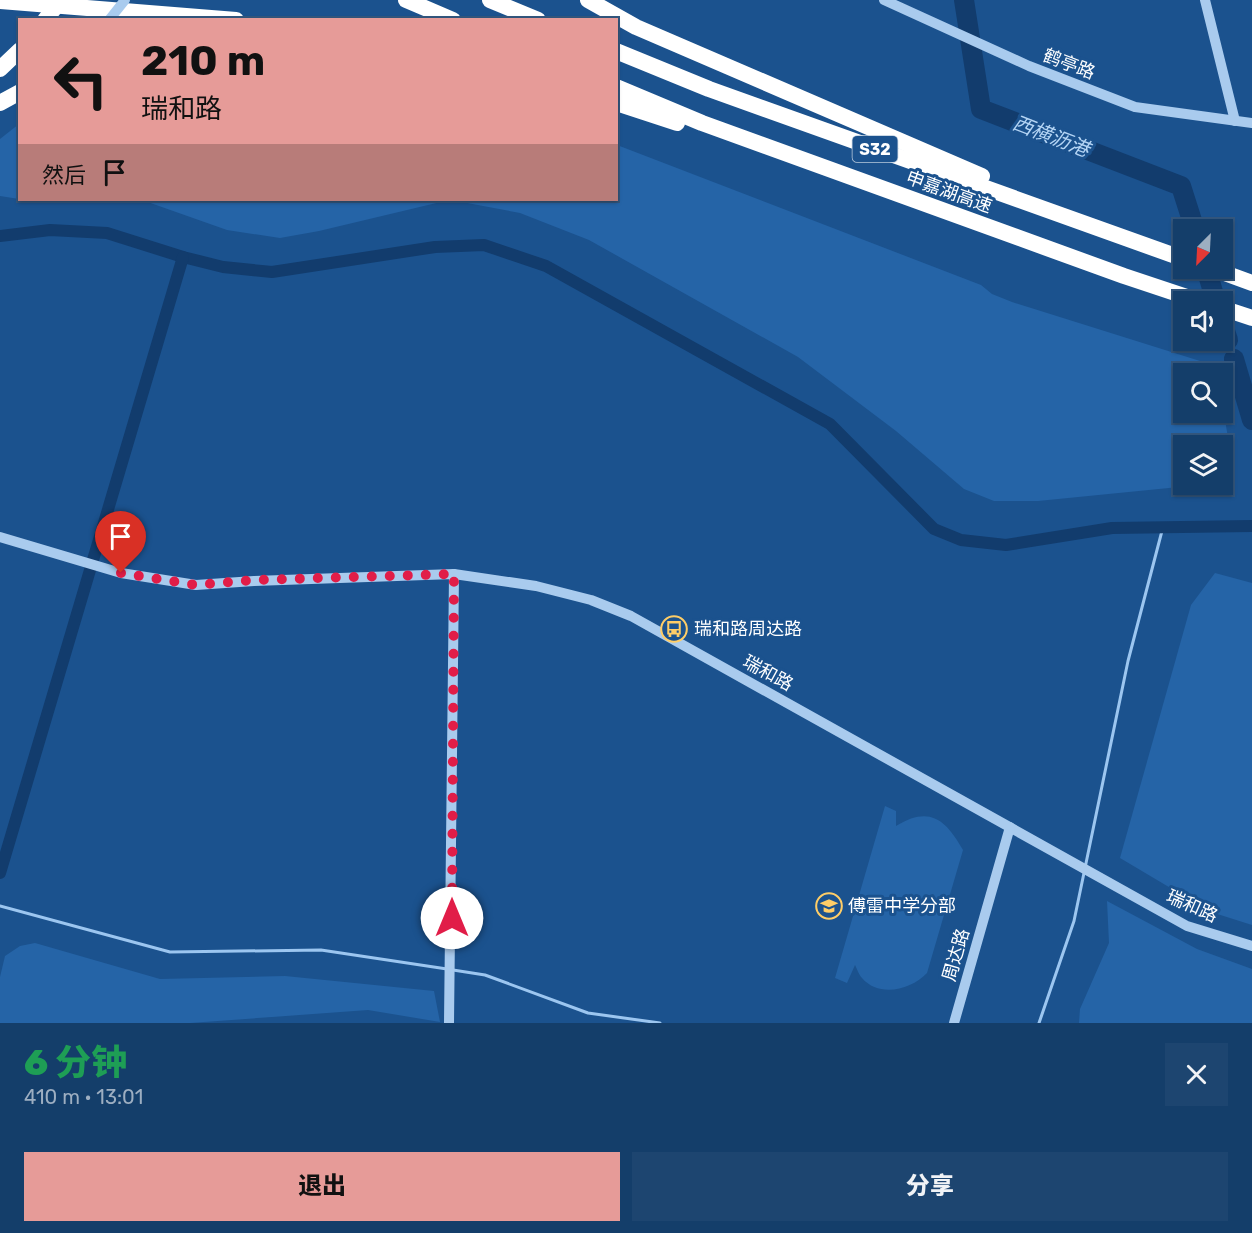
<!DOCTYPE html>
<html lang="zh">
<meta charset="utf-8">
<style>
:root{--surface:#143e6a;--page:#1d4570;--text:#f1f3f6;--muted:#9daec1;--line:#33577e;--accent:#e69b98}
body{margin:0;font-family:Rubik,"Noto Sans SC",sans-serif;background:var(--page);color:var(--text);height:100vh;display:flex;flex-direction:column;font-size:22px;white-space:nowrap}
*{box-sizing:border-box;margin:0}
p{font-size:20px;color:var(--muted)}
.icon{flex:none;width:33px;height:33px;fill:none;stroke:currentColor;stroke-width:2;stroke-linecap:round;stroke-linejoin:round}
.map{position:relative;height:1023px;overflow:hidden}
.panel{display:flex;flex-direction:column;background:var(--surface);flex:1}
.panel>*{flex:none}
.hud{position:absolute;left:18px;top:18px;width:600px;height:183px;border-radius:0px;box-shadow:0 2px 4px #0004,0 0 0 2px var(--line);background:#e69b98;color:#111;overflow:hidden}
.needle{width:39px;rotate:204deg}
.controls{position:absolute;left:1173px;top:219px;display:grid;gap:12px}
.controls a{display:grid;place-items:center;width:60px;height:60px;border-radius:0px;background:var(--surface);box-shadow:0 2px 4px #0004,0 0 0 2px var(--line);font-size:30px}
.pin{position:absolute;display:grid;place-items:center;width:51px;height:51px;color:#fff;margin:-62px -26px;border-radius:50% 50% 50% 0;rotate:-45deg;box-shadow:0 0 6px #0007}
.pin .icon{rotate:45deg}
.me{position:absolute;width:66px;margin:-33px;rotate:0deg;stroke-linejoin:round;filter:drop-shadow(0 0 4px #0008)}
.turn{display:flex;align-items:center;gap:21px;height:126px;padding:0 24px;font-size:27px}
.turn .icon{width:78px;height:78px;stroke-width:2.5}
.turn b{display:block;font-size:42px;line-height:51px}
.then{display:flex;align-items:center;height:57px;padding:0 24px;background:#0003;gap:12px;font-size:22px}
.round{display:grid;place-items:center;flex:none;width:63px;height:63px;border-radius:0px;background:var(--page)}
.overview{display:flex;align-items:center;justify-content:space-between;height:102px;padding:0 24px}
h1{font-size:36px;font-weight:800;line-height:45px;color:#1e9e55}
.action{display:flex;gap:12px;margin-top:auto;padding:12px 24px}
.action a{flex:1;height:69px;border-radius:0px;background:var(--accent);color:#111;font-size:24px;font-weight:800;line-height:69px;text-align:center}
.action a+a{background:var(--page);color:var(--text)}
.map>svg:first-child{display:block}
</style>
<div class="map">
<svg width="1252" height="1023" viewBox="0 0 1252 1023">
<rect width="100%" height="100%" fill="#1b528e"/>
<g fill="#2564a7">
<path d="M 19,124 L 20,124 L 19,199 L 0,196 L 0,139 Z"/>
<path d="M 617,145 L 981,285 L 992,294 L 1012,302 L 1216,366 L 1217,373 L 1184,374 L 1184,412 L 1222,412 L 1223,409 C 1226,429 1235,459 1223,477 L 1222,446 L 1184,446 L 1184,484 L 1199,485 L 1038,501 L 994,501 L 964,489 L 896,431 L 798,357 L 589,240 L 520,213 L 451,200 L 616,200 Z"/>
<path d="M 142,200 L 449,200 L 319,231 L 280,238 L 227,230 Z"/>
<path d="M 1215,573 L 1252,583 L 1252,925 L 1211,912 L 1120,858 L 1191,605 Z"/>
<path d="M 885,806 L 896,811 L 896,826 C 930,805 946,820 963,850 L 927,973 C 911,990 879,998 862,978 C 859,975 857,969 855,965 L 847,983 L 835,978 Z"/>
<path d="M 1107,901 L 1197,949 L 1252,969 L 1252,1023 L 1079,1023 L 1080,1009 L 1109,943 Z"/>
<path d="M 35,943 L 160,979 L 285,976 L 434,991 L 440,1022 L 368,1010 L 190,1023 L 0,1023 L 0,977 L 5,956 L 20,946 Z"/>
</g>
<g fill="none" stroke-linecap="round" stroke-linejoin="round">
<g stroke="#9cc6f0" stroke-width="3">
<path d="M 0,906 L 170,952 L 321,950 L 447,969"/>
<path d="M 453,970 L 485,975 L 588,1013 L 660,1023"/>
<path d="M 1039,1023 L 1074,921 L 1128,661 L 1163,527"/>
</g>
<g stroke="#123c6d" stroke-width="12">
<path d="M 0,236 L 50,230 L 107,233 L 183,257 L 223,267 L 272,272 L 435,247 L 484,245 L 546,266 L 830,424 L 934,529 L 961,540 L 1006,545 L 1112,528 L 1252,526"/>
<path d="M 0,873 L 183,257"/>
</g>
<g stroke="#123c6d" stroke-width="20">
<path d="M 964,0 L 981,109 L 1181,186 L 1195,230"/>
<path d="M 1206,268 L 1216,302"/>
<path d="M 1222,322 L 1228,340"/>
<path d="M 1234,359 L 1252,420"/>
</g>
<g stroke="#a9cbee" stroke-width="10">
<path d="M 884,0 L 1029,66 L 1135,107 L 1252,123"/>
<path d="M 1205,0 L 1235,121"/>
<path d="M 0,537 L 121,573 L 196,585 L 254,581 L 454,574 L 536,586 L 591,600 L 631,616 L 1187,926 L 1252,946"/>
<path d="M 449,1023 L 454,574"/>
<path d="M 954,1023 L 1010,827"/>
</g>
<g stroke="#fff" stroke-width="16">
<path d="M 406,0 L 453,20"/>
<path d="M 490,0 L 538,20"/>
<path d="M 588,0 L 636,27 L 982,176"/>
<path d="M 0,1 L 236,20"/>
<path d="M 616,51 L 709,89 L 1184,259"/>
<path d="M 0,69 L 20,50"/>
<path d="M 616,87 L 702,123 L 1124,276 L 1202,302"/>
<path d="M 0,103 L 20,92"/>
<path d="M 616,103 L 677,123"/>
<path d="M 1211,268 L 1252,283"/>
<path d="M 1222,308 L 1252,318"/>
</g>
<path stroke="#a9cbee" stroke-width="10" d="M 109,20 L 125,0"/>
<path stroke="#fff" stroke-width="16" d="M 45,20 L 61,0"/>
</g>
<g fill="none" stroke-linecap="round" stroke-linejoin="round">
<path stroke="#e11d48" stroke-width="10" stroke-dasharray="0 18" d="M 121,573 L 196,585 L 254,580 L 454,574 L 452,918"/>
</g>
<defs>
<g id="bus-ring" transform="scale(1.35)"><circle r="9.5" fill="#1b528e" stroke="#fecd67" stroke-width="1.5"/><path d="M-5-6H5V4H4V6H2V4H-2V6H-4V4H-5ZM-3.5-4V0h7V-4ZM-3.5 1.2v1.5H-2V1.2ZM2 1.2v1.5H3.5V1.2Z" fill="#fecd67"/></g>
<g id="school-ring" transform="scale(1.35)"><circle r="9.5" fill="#1b528e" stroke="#fecd67" stroke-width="1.5"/><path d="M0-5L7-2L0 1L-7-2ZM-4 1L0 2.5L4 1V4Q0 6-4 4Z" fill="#fecd67"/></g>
</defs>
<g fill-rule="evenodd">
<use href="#bus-ring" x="674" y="629"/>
<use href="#school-ring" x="829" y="906"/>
</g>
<g text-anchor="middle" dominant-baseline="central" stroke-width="6" stroke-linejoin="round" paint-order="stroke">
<rect fill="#1b528e" stroke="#bbcbdd" stroke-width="1.5" x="852.5" y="136" width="45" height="26" rx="4.5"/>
<g font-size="16" font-weight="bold" fill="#fff">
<text x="875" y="149">S32</text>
</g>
<g font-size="18" fill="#fff" stroke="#1b528e">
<text transform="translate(1069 64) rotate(21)">鹤亭路</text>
<text transform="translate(949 192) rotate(20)">申嘉湖高速</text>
<text transform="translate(768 673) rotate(29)">瑞和路</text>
<text transform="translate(1192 906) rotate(24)">瑞和路</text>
<text transform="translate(956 955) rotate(-74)">周达路</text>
</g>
<g font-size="18" fill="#fff" stroke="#1b528e" text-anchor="start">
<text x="694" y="629">瑞和路周达路</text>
<text x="848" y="906">傅雷中学分部</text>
</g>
<g font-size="20" font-style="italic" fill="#b5d5f5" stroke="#1b528e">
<text transform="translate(1051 136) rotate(21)">西横沥港</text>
</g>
</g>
</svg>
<div class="controls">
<a><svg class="needle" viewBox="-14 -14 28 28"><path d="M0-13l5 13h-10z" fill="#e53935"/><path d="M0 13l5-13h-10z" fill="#9daec1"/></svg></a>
<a><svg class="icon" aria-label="sound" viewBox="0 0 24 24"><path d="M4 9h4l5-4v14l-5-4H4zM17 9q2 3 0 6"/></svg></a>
<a><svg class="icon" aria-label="search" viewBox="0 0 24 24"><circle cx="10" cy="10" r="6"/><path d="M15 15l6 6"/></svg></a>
<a><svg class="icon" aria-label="layers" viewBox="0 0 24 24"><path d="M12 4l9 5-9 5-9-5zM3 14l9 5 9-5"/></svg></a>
</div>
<div class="pin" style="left:121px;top:573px;background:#d93025"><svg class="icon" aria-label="arrive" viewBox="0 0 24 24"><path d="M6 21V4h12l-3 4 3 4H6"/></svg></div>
<svg class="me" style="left:452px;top:918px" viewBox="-20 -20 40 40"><circle r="19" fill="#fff"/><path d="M0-13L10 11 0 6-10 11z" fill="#e11d48"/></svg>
<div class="hud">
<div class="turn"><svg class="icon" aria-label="left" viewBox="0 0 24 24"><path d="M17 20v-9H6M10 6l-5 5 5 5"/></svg><div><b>210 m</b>瑞和路</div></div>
<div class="then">然后<svg class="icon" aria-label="arrive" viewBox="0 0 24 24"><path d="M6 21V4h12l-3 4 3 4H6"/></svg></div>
</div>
</div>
<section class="panel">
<div class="overview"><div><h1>6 分钟</h1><p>410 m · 13:01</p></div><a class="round"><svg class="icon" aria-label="close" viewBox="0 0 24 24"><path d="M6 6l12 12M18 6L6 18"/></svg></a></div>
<div class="action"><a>退出</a><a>分享</a></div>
</section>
